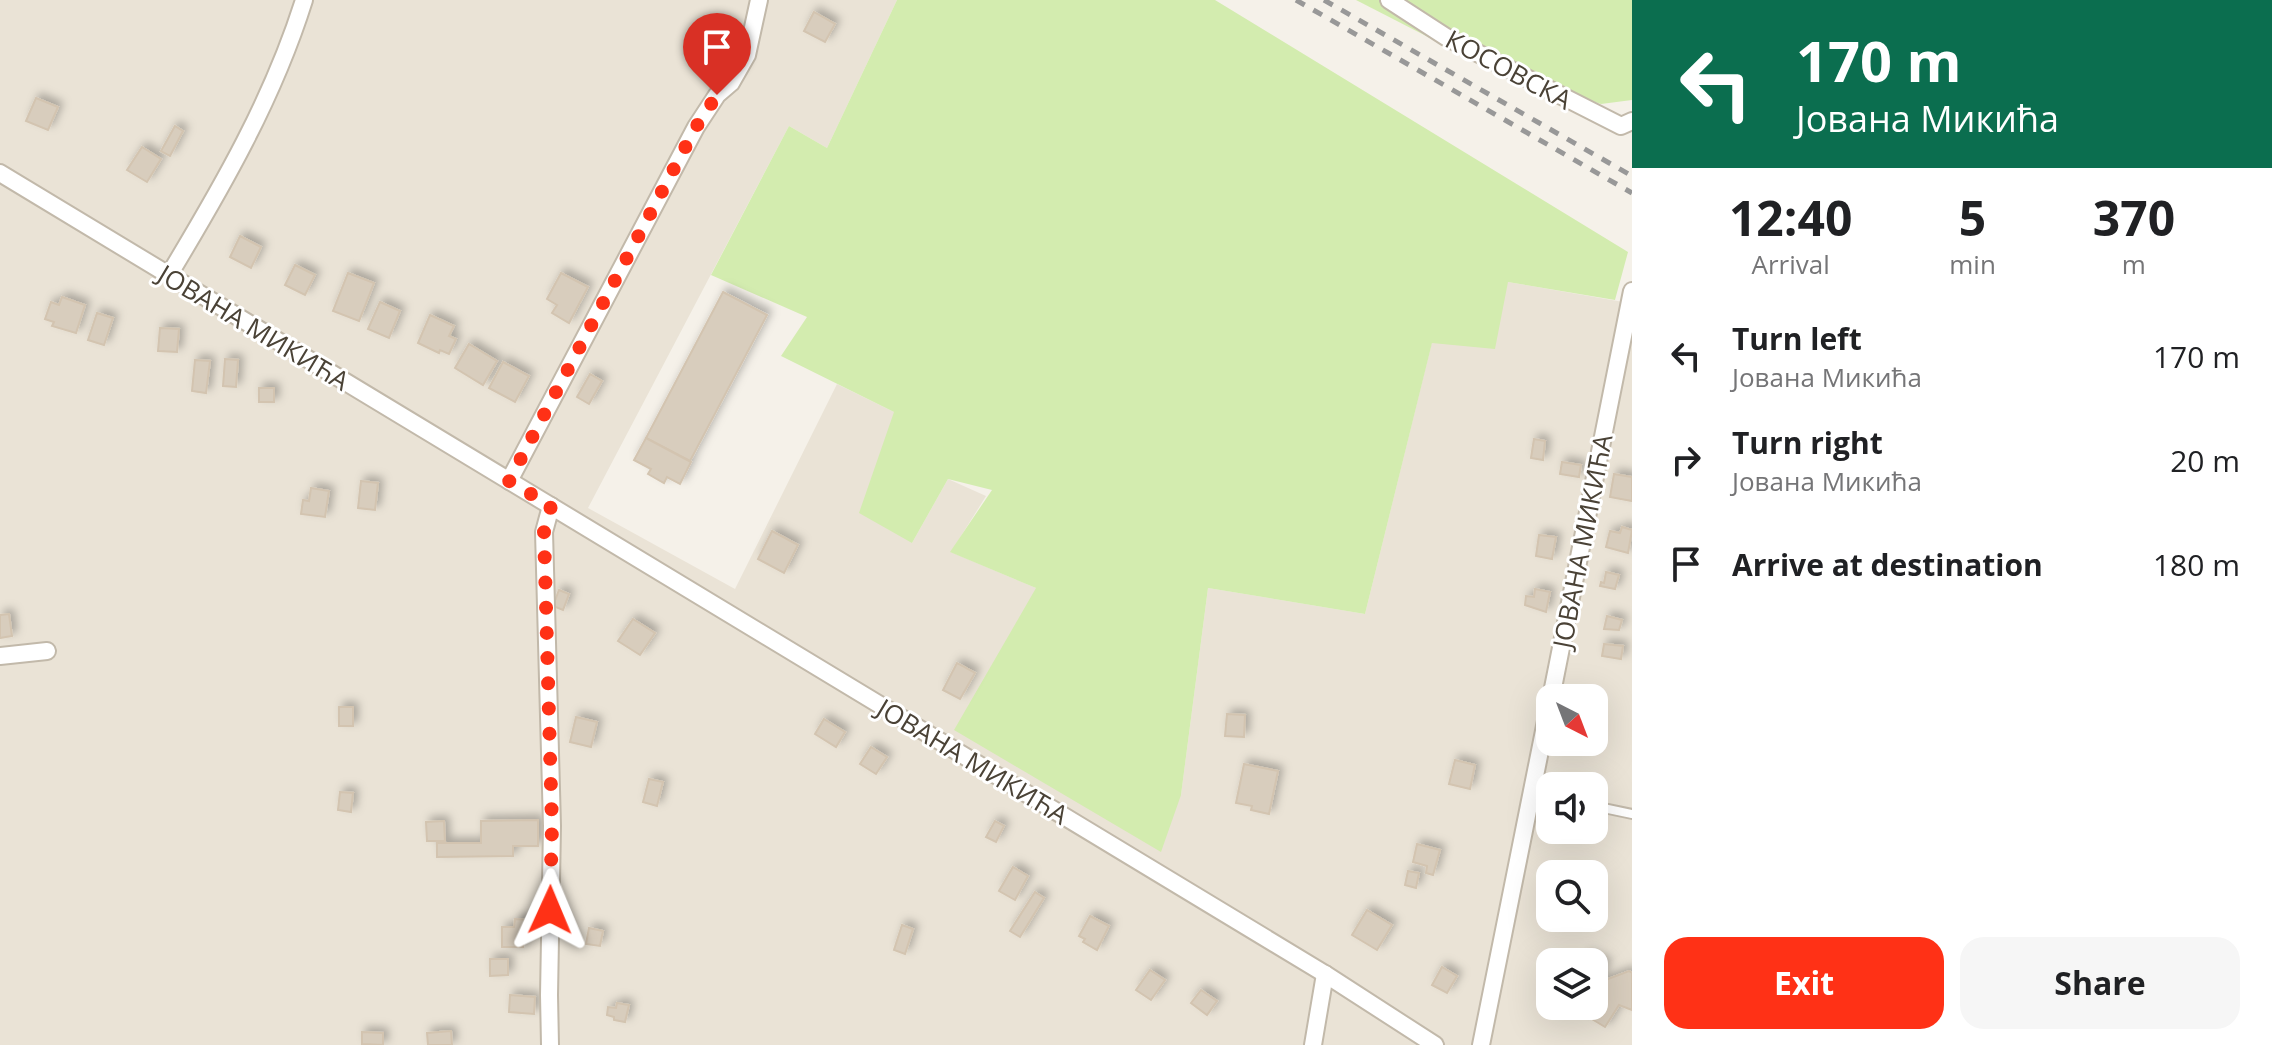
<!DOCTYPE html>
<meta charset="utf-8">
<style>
:root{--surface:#fff;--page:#f6f6f6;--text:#202124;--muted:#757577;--accent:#ff3116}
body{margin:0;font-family:"Open Sans",sans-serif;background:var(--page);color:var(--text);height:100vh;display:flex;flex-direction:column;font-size:30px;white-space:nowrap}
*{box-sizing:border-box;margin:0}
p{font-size:26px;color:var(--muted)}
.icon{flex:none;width:44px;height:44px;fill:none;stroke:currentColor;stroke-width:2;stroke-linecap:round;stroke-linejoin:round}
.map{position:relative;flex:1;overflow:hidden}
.sheet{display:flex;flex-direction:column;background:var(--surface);width:640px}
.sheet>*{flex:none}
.hud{background:#0b6e4f;color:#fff;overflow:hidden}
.needle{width:52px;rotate:138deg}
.buttons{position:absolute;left:1536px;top:684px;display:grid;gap:16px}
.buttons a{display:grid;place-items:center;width:72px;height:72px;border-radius:16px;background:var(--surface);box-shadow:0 8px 32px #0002;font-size:40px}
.pin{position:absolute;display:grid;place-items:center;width:68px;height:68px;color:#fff;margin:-82px -34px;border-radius:50% 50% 50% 0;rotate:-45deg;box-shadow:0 0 8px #0007}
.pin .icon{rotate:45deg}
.me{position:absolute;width:88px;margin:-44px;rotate:1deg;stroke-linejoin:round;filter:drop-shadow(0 0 6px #0008)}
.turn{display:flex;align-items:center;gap:28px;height:168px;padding:0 32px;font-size:36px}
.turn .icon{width:104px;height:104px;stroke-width:2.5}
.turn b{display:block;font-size:56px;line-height:68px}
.eta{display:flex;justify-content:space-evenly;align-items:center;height:136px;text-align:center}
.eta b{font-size:48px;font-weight:700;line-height:56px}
.primary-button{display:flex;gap:16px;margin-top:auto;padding:16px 32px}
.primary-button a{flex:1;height:92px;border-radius:24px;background:var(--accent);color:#fff;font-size:32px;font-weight:700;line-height:92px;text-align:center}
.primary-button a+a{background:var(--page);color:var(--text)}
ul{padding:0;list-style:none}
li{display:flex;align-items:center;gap:24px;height:104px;padding:0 32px}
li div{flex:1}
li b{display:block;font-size:30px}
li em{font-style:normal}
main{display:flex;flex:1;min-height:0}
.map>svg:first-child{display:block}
</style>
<main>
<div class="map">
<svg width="1632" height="1045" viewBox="0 0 1632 1045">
<defs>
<filter id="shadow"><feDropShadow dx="4.5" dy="-4.5" stdDeviation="4" flood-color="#0004"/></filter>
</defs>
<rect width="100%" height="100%" fill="#f5f1e9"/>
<path fill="#eae3d6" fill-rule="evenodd" d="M 0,0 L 897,0 L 827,148 L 789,126 L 588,508 L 735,589 L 837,384 L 894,412 L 912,543 L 948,479 L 986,496 L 951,552 L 1036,588 L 1181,795 L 1208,588 L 1365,614 L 1432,342 L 1508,282 L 1629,303 L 1632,291 L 1632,1045 L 0,1045 ZM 1550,698 L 1594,698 L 1594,742 L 1550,742 ZM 1550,786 L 1594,786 L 1594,830 L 1550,830 ZM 1550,874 L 1594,874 L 1594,918 L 1550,918 ZM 1550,962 L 1594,962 L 1594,1006 L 1550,1006 Z"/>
<g fill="#d3ecaf">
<path d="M 897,0 L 1215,0 L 1628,252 L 1615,300 L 1508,282 L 1495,349 L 1432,343 L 1365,614 L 1208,588 L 1181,795 L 1161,852 L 954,730 L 1036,588 L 950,552 L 992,490 L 948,479 L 912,543 L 859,513 L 894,412 L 781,356 L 807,317 L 711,275 L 789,126 L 827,148 Z"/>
<path d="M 1356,0 L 1632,0 L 1632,100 L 1601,104 L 1469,58 Z"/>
</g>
<g fill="#d8cdbd" stroke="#d3c4b0" stroke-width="2" filter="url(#shadow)">
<path d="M 814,12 L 835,24 L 825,42 L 804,31 Z"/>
<path d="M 36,98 L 58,107 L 48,130 L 26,121 Z"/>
<path d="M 175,126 L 183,131 L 170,156 L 161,151 Z"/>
<path d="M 142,147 L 161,159 L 147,182 L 127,170 Z"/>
<path d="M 240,236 L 261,247 L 251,268 L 230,257 Z"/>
<path d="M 295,265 L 315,275 L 305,295 L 285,285 Z"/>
<path d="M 348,273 L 374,283 L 359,321 L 333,311 Z"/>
<path d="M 561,273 L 588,287 L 569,323 L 552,313 L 557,305 L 547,299 Z"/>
<path d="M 723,292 L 767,315 L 690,461 L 646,438 Z"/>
<path d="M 62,297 L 85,305 L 76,333 L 52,326 L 54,322 L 45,319 L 51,302 L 59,305 Z"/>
<path d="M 380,302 L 400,311 L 389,338 L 368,329 Z"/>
<path d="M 97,313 L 113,318 L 104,345 L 88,340 Z"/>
<path d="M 430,315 L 454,326 L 449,336 L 456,339 L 449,354 L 440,350 L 439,353 L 418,343 Z"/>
<path d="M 160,328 L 179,329 L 177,352 L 158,351 Z"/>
<path d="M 469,344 L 497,361 L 483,385 L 455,368 Z"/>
<path d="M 225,359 L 238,360 L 236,387 L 223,386 Z"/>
<path d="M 195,360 L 210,361 L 206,393 L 192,391 Z"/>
<path d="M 503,362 L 529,376 L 515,402 L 489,388 Z"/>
<path d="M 590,374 L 602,381 L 589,404 L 577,397 Z"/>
<rect x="259" y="388" width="15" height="14"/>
<path d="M 646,438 L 691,462 L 680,484 L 667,477 L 664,483 L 648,474 L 651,469 L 634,460 Z"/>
<path d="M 1534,439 L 1545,441 L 1543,460 L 1531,458 Z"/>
<path d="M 1562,462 L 1581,465 L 1579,477 L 1560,474 Z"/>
<path d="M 1614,474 L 1632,477 L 1632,501 L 1610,497 Z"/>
<path d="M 361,481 L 378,483 L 375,510 L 358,508 Z"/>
<path d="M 311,488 L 329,491 L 325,517 L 301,514 L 303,500 L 309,501 Z"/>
<path d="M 1622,527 L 1632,530 L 1628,553 L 1606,547 L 1610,531 L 1620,533 Z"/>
<path d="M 772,531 L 798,545 L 784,573 L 758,559 Z"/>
<path d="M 1539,535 L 1556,537 L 1552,559 L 1536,556 Z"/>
<path d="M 1606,572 L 1619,575 L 1615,589 L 1600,586 L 1601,582 L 1604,583 Z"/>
<path d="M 1535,589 L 1550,592 L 1546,612 L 1525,605 L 1526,596 L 1534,597 Z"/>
<path d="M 559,590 L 569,594 L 563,610 L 553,606 Z"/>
<path d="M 9,614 L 12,636 L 0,638 L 0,615 Z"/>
<path d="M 1607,616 L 1622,620 L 1619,630 L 1604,629 Z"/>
<path d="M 633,619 L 655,633 L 640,655 L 618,641 Z"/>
<path d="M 1604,644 L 1623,646 L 1621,659 L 1602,656 Z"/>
<path d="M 957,663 L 975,673 L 960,699 L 943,690 Z"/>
<rect x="339" y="707" width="14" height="19"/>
<path d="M 1227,714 L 1245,715 L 1244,737 L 1225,736 Z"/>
<path d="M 576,717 L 597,722 L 591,747 L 570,742 Z"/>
<path d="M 824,719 L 845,732 L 836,747 L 815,734 Z"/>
<path d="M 871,747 L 887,757 L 876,774 L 860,764 Z"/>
<path d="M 1455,760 L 1475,765 L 1470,789 L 1449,784 Z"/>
<path d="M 1244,764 L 1278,771 L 1269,814 L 1251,810 L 1252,806 L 1236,803 Z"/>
<path d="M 649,779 L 663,782 L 657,806 L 643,802 Z"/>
<path d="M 340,792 L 353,793 L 351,812 L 338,810 Z"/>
<path d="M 538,820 L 538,846 L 513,846 L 513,856 L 437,857 L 437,843 L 481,843 L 481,821 Z"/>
<path d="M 444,821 L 445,841 L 427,841 L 426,822 Z"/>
<path d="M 995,821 L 1004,826 L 996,842 L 986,837 Z"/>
<path d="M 1417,844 L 1440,850 L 1433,875 L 1426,873 L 1427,866 L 1413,862 Z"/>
<path d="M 1013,867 L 1028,876 L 1015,900 L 999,891 Z"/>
<path d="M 1408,871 L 1419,873 L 1416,888 L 1405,885 Z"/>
<path d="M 1035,892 L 1044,898 L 1020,937 L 1010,931 Z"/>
<path d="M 1367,910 L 1392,925 L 1377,950 L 1352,935 Z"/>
<path d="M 1090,916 L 1109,926 L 1097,950 L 1083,942 L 1085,939 L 1079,936 Z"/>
<path d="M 1553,918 L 1587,918 L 1584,928 Z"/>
<path d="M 515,919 L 531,920 L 529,935 L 524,935 L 523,947 L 502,947 L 502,927 L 514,927 Z"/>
<path d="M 902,925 L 913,929 L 905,954 L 894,950 Z"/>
<path d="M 589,928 L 603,931 L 600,946 L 586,944 Z"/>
<path d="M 1587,955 L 1606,963 L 1599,981 L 1594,979 L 1594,962 L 1583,962 Z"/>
<path d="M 490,959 L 508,959 L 508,975 L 490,976 Z"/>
<path d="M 1442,967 L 1457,976 L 1447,993 L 1432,985 Z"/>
<path d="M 1150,970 L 1165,980 L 1151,1000 L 1136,990 Z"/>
<path d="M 1629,971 L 1632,973 L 1632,1010 L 1619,1005 L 1605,1027 L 1582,1013 L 1586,1006 L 1594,1006 L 1594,993 L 1600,982 Z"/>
<path d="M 1201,990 L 1217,1001 L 1207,1015 L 1191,1003 Z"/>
<path d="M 510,995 L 535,997 L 534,1014 L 509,1012 Z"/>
<path d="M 617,1003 L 629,1005 L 625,1022 L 614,1020 L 614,1017 L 607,1015 L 608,1007 L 616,1008 Z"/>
<path d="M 451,1031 L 452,1045 L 428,1045 L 427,1033 Z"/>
<path d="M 362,1032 L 383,1033 L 383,1045 L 362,1044 Z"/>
</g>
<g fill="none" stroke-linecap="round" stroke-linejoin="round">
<g stroke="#c2b9aa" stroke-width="12">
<g id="lane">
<path d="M 1531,800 L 1550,800"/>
<path d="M 1594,806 L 1632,814"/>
</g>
</g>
<g stroke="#c2b9aa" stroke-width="20">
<g id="street">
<path d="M 1389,0 L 1446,37 L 1621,126 L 1632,121"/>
<path d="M 0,173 L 1325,974 L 1435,1045"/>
<path d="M 169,275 C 222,187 273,99 304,0"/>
<path d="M 509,481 L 696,127 L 717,95 L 731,83 L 747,55 L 759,0"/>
<path d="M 0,656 L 47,651"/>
<path d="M 1551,698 L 1632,291"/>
<path d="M 550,1045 L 549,995 L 552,826 L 544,532 L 551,506"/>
<path d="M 1313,1045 L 1325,974"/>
<path d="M 1481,1045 L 1550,701"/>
</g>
</g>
<use href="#lane" stroke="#fff" stroke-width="8"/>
<use href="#street" stroke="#fff" stroke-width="16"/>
<g stroke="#989898" stroke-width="5" stroke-dasharray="10 10" stroke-linecap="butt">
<path d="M 1296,0 L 1632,193"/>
<path d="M 1324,0 L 1632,176"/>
</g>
</g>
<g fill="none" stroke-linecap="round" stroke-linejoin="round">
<path stroke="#ff3116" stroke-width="14" stroke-dasharray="0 25.2" d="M 550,910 L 552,826 L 544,532 L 551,506 L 509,481 L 696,127 L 717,95"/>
</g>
<g text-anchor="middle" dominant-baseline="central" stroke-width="6" stroke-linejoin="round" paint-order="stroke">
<g font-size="26" fill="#4a4236" stroke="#fff">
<text transform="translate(1509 69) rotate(28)">КОСОВСКА</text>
<text transform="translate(254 327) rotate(31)">ЈОВАНА МИКИЋА</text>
<text transform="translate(1582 541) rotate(-79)">ЈОВАНА МИКИЋА</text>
<text transform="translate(973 761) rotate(31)">ЈОВАНА МИКИЋА</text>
</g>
</g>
</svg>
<div class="buttons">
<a><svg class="needle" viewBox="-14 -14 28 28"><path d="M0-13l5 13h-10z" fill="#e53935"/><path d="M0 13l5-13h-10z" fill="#757577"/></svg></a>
<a><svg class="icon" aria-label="sound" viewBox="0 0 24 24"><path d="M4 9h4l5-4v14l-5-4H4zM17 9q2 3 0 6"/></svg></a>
<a><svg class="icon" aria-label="search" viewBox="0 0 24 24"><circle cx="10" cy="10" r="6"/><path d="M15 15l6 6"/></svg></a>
<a><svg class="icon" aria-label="layers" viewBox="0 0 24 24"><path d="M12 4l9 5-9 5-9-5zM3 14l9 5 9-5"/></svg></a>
</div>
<div class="pin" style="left:717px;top:95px;background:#d93025"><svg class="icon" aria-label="arrive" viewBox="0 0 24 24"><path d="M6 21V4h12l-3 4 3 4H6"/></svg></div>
<svg class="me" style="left:550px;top:910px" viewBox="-20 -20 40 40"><path d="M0-17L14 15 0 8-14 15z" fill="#ff3116" stroke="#fff" stroke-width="4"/></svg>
</div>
<section class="sheet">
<div class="hud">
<div class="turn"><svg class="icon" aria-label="left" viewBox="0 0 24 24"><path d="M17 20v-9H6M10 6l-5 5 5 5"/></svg><div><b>170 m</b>Јована Микића</div></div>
</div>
<div class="eta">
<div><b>12:40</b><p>Arrival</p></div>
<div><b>5</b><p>min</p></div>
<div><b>370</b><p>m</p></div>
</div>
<ul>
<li><svg class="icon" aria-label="left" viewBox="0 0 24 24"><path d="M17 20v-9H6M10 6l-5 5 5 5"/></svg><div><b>Turn left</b><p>Јована Микића</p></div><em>170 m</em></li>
<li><svg class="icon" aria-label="right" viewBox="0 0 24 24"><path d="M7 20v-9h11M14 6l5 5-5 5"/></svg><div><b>Turn right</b><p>Јована Микића</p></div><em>20 m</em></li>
<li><svg class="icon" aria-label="arrive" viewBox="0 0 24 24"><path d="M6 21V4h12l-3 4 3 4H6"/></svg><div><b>Arrive at destination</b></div><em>180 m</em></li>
</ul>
<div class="primary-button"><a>Exit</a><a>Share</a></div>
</section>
</main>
